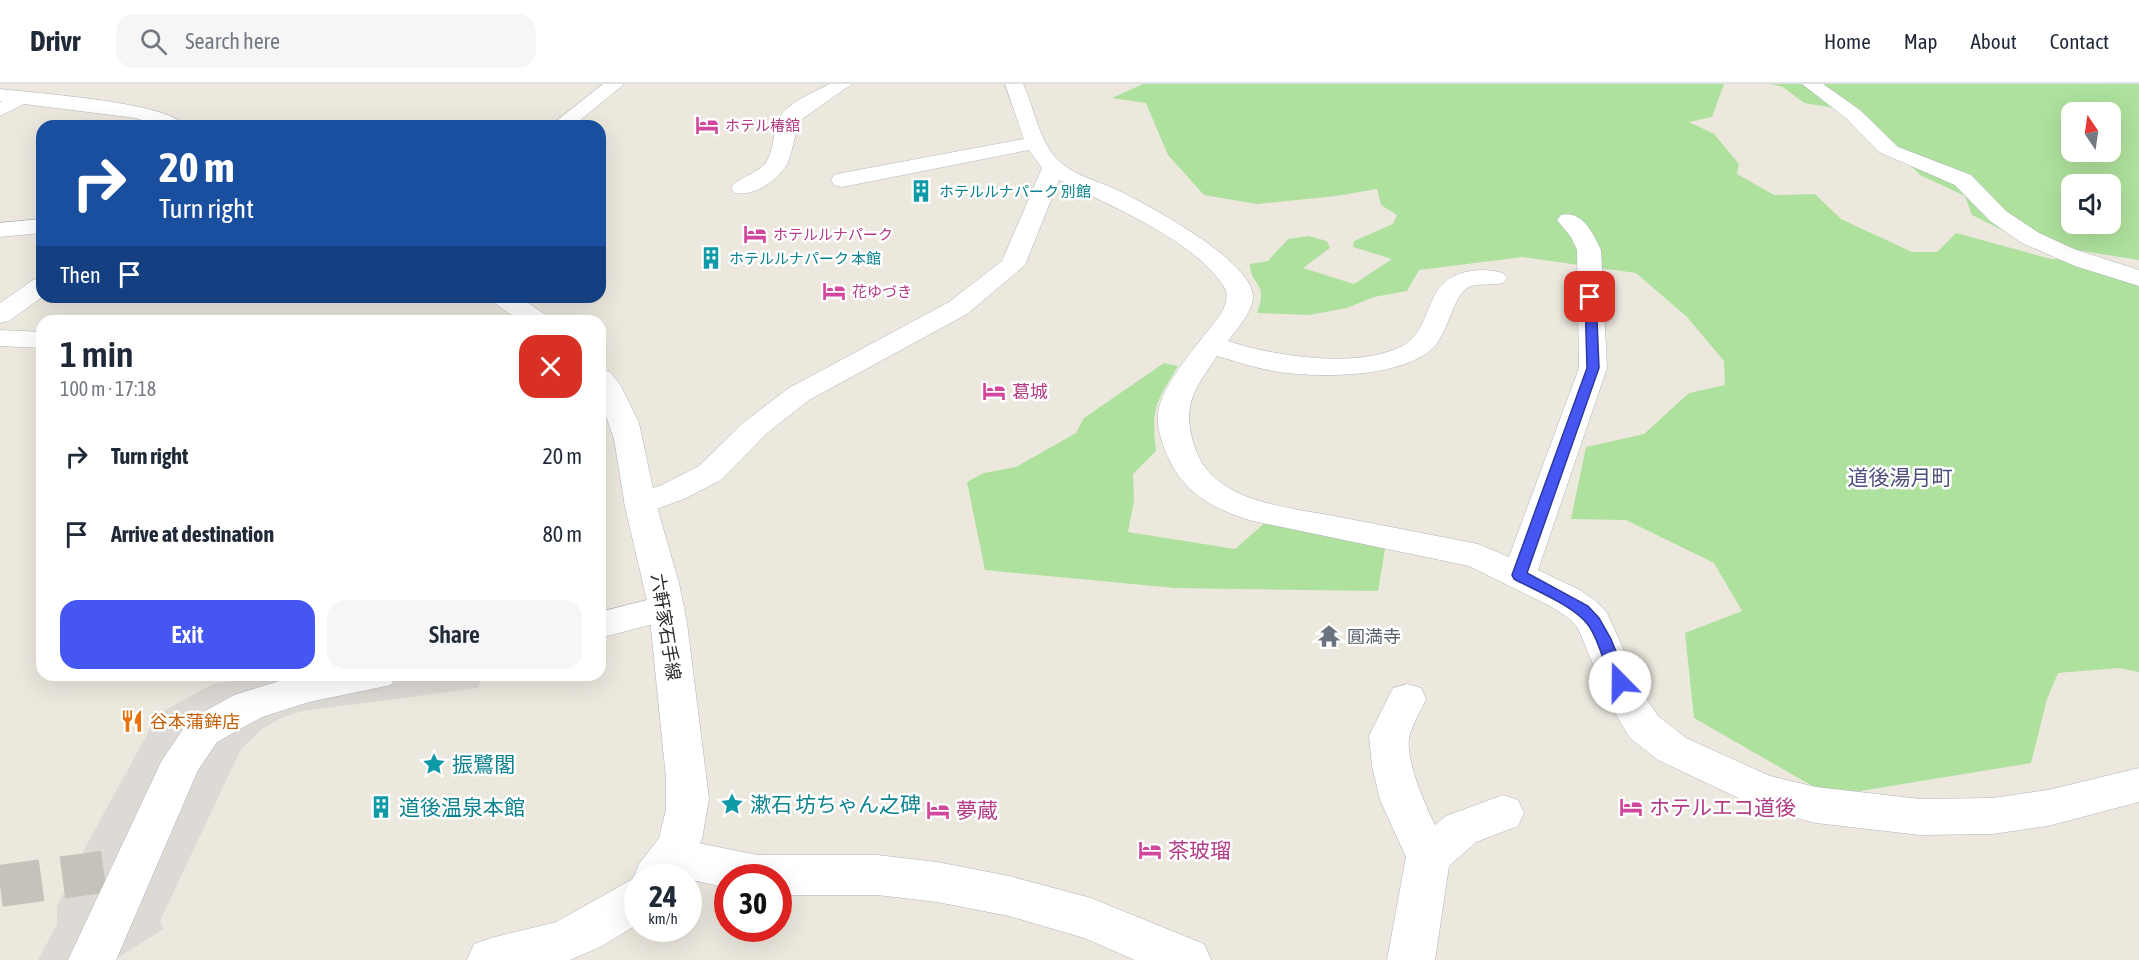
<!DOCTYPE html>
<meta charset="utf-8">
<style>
:root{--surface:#fff;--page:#f6f6f7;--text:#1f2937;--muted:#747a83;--line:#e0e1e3;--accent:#4556f2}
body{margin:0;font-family:"Asap Condensed","Noto Sans JP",sans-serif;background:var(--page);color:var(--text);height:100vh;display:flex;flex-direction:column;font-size:22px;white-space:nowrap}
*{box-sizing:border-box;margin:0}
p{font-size:20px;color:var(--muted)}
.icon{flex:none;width:33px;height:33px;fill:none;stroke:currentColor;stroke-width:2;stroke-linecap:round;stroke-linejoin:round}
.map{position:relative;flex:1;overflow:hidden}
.side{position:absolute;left:36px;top:231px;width:570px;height:366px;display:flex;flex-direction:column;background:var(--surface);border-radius:18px;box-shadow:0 6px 24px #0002}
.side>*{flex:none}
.banner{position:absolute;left:36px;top:36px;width:570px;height:183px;border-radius:18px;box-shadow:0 6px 24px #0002;background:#1a4fa0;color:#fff;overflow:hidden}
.needle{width:39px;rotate:347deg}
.tools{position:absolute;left:2061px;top:18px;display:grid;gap:12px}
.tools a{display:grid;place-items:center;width:60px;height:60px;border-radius:12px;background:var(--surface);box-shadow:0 6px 24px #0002;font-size:30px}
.speed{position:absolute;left:624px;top:780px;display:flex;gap:12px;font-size:30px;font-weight:700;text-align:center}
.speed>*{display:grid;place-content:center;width:78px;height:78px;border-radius:50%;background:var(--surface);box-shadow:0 6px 24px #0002;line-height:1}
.speed small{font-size:15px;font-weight:400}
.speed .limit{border:9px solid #d22;background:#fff;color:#111}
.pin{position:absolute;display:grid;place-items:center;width:51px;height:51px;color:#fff;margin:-26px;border-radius:12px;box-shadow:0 3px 9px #0006}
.me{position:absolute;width:66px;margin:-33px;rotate:338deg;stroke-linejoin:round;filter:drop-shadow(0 0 4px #0008)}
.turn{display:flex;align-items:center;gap:21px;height:126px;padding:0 24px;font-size:27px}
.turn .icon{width:78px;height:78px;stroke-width:2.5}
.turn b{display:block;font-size:42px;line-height:51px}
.then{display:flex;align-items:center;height:57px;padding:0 24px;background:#0003;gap:12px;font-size:22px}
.round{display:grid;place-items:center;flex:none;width:63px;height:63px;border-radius:18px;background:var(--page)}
.summary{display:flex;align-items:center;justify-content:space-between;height:102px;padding:0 24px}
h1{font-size:36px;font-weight:600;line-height:45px}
.button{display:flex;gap:12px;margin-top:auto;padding:12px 24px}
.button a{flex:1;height:69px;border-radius:18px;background:var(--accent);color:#fff;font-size:24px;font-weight:600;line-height:69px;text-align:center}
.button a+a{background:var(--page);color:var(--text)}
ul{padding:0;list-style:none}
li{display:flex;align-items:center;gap:18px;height:78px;padding:0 24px}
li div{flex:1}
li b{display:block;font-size:22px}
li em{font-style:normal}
header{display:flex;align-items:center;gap:36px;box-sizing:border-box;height:84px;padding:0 30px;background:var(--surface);border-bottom:2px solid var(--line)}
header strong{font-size:28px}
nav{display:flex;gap:33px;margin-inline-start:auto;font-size:21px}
.search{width:420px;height:54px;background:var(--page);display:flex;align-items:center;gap:15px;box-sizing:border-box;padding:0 21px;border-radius:18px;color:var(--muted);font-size:22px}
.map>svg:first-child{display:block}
</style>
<header>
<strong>Drivr</strong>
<div class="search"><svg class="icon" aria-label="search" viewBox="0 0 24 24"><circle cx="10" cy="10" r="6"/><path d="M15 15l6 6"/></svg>Search here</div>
<nav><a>Home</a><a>Map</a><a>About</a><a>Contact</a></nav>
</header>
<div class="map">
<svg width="2139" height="876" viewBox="0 0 2139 876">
<rect width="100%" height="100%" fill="#ece8de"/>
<g fill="#aee19d" fill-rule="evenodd">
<path d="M 1143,0 L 1724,0 L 1712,33 L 1689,38 L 1714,50 L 1739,80 L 1737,90 L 1774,111 L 1815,110 L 1841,135 L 1912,168 L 1937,168 L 1956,149 L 2051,175 L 2093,175 L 2139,189 L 2139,588 L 2119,584 L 2058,589 L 2047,615 L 2031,679 L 1830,712 L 1694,634 L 1685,549 L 1742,527 L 1714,479 L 1626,436 L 1571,435 L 1586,363 L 1644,350 L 1689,309 L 1725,301 L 1724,277 L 1687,233 L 1636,189 L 1523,173 L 1419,186 L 1407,207 L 1374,213 L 1347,224 L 1309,231 L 1257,229 C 1269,197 1250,202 1250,180 L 1268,177 L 1288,155 L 1308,152 L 1327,157 L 1330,164 L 1303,184 L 1354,200 L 1392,175 L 1353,163 L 1354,157 L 1393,140 L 1397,131 L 1381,121 L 1377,105 L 1336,112 L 1257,120 L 1204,111 L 1168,71 L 1146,19 L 1112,14 Z"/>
<path d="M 1770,0 L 2139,0 L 2139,176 L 2026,158 L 1972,131 L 1965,112 L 1920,91 L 1877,48 L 1834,24 L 1804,19 L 1783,3 ZM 2072,28 L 2110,28 L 2110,68 L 2072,68 ZM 2072,100 L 2110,100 L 2110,140 L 2072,140 Z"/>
<path d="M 1164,279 L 1178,282 C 1156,318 1151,324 1156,367 L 1133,390 L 1134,417 L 1128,448 L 1235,465 L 1267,437 L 1385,465 L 1378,507 L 1175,504 L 985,486 L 967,398 L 984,389 L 1016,383 L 1076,349 L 1084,334 Z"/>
</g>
<path fill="#dddad5" d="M 263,591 L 483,591 L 478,604 L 303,627 L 281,634 L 262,645 L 241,665 L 160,837 L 164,845 L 114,876 L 38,876 L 57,840 L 57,823 L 86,762 L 158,630 L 213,600 Z"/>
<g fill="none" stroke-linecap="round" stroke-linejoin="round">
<path stroke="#c5c2ba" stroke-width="42" stroke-dasharray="42 21" stroke-linecap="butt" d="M 0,802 L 131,784"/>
<g stroke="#b2b3be" stroke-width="1">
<g id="street">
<path d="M 603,0 L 624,0 L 573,42 L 550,42 Z"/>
<path d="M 829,0 L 852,0 L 799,37 C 795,50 793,65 788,78 C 780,96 753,113 734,109 L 731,104 C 738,93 755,91 765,80 C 774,68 773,48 779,35 C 787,18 814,9 829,0 Z"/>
<path d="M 1005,0 L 1023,0 C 1035,25 1039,59 1060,78 C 1075,92 1099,97 1117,106 C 1147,120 1255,178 1253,214 C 1251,230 1237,245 1228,257 C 1273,272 1360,286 1404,261 C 1434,243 1423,200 1462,189 C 1475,185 1489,185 1503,189 L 1507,194 L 1503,199 C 1493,202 1481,199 1471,202 C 1453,208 1449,248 1434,263 C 1403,294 1321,294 1279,288 C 1258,285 1238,278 1217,272 C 1194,306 1181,322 1195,364 C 1214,420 1290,423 1339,433 C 1386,442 1432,451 1478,460 L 1509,473 L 1579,284 L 1577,166 L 1571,153 L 1557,136 L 1561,131 C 1582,126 1593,149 1601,166 L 1607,284 L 1538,486 L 1578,505 L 1596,517 L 1607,529 L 1645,613 L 1658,632 L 1686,654 L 1770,692 L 1816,703 L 1920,715 L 1992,714 L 2048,706 L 2139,684 L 2139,718 L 2048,742 L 1992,750 L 1920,751 L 1816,739 L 1762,725 L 1658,676 L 1630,654 L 1609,619 L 1578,544 L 1570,535 L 1552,523 L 1469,482 L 1253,437 C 1218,427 1186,411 1170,377 C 1163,363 1156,344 1158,329 C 1162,301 1194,265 1211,243 C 1220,231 1229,222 1226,206 C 1198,157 1108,121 1059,96 L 1025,181 L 967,230 L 809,316 L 766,350 L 721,396 L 684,415 L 651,427 L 640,430 L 629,427 L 624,420 L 629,413 L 662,401 L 699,382 L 744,338 L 789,304 L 949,218 L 1002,177 L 1042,84 L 1029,66 L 842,103 L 834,101 L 831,96 L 834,91 L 842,89 L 1024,55 Z"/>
<path d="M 1802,0 L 1823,0 L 1860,26 L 1898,63 L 1971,91 L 2006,127 L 2039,149 L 2074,165 L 2139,186 L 2139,202 L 2075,182 L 2022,159 L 1990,137 L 1955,101 L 1879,68 L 1846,34 Z"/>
<path d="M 21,8 L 28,10 L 31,14 L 28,18 L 0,32 L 0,18 Z"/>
<path d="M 42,135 L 42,149 L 0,153 L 0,139 Z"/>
<path d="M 42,193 L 42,213 L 9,237 L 0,239 L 0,219 L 33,196 Z"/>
<path d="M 0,246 L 42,248 L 42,264 L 0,262 Z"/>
<path d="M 667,511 L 680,515 L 685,524 L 680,533 L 600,554 L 600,528 Z"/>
<path d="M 299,591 L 397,591 L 391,601 L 309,618 L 262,633 L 217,658 L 198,686 L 116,876 L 68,876 L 161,678 L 189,636 L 234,611 Z"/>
<path d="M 1407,600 L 1421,604 L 1426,615 C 1421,626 1414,638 1410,650 C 1403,671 1425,721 1435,741 L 1446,732 L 1503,711 L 1518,716 L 1524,729 L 1518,742 L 1476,758 L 1449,782 L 1435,876 L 1387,876 L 1406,773 L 1380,716 L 1372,682 L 1369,652 L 1393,604 Z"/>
<path d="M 674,754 L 757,771 L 877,771 L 937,778 L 1009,792 L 1091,814 L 1204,860 L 1211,876 L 1135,876 L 1084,854 L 1009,832 L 937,818 L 877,811 L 778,811 L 778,794 L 728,794 L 728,804 L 688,795 L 688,794 L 674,792 L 658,787 L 652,773 L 658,759 Z"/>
</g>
</g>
<g stroke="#b2b3be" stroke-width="1">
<g id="secondary">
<path d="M 0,5 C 33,9 169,18 185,42 L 159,42 L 136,34 L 0,17 Z"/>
<path d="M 489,213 L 519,213 L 546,231 L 550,237 L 520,237 L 493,218 Z"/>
<path d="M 600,286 L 610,288 L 621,302 L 639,339 L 657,423 L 679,499 L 687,539 L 709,715 L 702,755 L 682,794 L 638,794 L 638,840 L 602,862 L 570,876 L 467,876 L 474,860 L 491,854 L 556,838 L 633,795 L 639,780 L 659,754 L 666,725 L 666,694 L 649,525 L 625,423 L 614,355 L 600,315 Z"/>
</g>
</g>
<use href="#street" fill="#fff" fill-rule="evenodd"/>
<use href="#secondary" fill="#fff" fill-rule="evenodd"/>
</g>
<path fill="#4556f2" stroke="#2d389d" stroke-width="1.5" d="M 1590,210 L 1596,213 L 1599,284 L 1527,489 L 1588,522 L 1599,534 L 1611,555 L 1628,598 L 1625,602 L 1614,602 C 1604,583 1601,560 1589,542 C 1575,522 1536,507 1514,495 L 1512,491 L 1587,284 L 1585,213 Z"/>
<defs>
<g id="hotel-bare" transform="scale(1.8)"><path d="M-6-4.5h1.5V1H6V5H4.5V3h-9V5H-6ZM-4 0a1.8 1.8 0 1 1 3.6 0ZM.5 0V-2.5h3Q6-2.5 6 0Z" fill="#d1479c" stroke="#fff" stroke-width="2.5" paint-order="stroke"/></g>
<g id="building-bare" transform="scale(1.8)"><path d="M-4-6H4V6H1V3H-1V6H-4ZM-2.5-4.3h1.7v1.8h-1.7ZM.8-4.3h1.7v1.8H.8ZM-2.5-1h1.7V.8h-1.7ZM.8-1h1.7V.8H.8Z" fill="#0f9aa8" stroke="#fff" stroke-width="2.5" paint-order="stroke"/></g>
<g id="temple-bare" transform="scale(1.8)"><path d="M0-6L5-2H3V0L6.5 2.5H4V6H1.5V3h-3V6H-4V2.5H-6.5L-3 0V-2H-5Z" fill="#6b7280" stroke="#fff" stroke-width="2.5" paint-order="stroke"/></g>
<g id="restaurant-bare" transform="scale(1.8)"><path d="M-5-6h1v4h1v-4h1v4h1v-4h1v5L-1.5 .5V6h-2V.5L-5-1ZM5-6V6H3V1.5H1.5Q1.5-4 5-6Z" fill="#e8710a" stroke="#fff" stroke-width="2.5" paint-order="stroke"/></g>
<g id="sight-bare" transform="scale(1.8)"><path d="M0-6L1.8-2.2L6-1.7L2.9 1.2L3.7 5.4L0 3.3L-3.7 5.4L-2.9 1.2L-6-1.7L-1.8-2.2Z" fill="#0f9aa8" stroke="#fff" stroke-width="2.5" paint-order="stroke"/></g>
</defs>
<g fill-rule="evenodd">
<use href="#hotel-bare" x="707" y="41"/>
<use href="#building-bare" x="921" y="107"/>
<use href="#hotel-bare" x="755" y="150"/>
<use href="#building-bare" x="711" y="174"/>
<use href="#hotel-bare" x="834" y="207"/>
<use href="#hotel-bare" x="994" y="307"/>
<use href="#temple-bare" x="1329" y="552"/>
<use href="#restaurant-bare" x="132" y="637"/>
<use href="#sight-bare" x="434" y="680"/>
<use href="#sight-bare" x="732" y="720"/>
<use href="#building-bare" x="381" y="723"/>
<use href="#hotel-bare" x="1631" y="723"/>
<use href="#hotel-bare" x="938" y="726"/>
<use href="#hotel-bare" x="1150" y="766"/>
</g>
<g text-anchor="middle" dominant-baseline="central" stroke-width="5" stroke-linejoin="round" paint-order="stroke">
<g font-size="15" fill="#b23c85" stroke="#fff" text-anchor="start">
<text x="725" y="41">ホテル椿舘</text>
<text x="773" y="150">ホテルルナパーク</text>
<text x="852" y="207">花ゆづき</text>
</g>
<g font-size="15" fill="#0d838f" stroke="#fff" text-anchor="start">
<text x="939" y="107">ホテルルナパーク 別館</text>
<text x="729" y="174">ホテルルナパーク 本館</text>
</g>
<g font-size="18" fill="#b23c85" stroke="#fff" text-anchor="start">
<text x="1012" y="307">葛城</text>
</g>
<g font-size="18" fill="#2b2b2b" stroke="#fff">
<text transform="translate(666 543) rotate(81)">六軒家石手線</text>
</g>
<g font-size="18" fill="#5b616d" stroke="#fff" text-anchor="start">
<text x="1347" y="552">圓満寺</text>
</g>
<g font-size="18" fill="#c56008" stroke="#fff" text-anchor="start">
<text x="150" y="637">谷本蒲鉾店</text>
</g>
<g font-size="21" fill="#4d517b" stroke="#fff">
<text x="1900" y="393">道後湯月町</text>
</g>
<g font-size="21" fill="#0d838f" stroke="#fff" text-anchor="start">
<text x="452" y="680">振鷺閣</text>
<text x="750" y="720">漱石 坊ちゃん之碑</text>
<text x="399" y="723">道後温泉本館</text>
</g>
<g font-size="21" fill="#b23c85" stroke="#fff" text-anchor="start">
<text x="1649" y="723">ホテルエコ道後</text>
<text x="956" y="726">夢蔵</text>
<text x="1168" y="766">茶玻瑠</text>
</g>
</g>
</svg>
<div class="tools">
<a><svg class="needle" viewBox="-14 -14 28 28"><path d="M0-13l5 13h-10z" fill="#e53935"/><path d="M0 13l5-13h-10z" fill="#747a83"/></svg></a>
<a><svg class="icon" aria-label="sound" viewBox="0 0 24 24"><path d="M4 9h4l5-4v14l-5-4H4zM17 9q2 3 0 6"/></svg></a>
</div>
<div class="speed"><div>24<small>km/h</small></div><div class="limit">30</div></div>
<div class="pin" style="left:1590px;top:213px;background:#d93025"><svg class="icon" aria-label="arrive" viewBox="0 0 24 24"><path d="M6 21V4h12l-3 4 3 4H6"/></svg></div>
<svg class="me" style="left:1620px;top:598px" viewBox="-20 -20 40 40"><circle r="19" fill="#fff"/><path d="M0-13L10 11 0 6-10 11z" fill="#4556f2"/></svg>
<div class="banner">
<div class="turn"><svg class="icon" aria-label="right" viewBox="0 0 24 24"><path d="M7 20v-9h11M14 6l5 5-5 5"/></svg><div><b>20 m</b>Turn right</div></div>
<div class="then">Then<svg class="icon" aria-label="arrive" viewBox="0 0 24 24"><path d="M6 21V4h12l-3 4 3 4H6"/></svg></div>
</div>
<section class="side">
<div class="summary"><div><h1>1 min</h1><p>100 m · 17:18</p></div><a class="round" style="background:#d93025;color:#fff"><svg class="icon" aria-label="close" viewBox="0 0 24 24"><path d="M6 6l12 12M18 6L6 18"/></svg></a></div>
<ul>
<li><svg class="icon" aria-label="right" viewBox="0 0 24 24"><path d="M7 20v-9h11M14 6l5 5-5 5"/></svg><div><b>Turn right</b></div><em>20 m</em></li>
<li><svg class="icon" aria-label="arrive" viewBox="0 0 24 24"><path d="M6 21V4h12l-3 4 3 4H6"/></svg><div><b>Arrive at destination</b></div><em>80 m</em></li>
</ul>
<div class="button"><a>Exit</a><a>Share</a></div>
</section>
</div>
